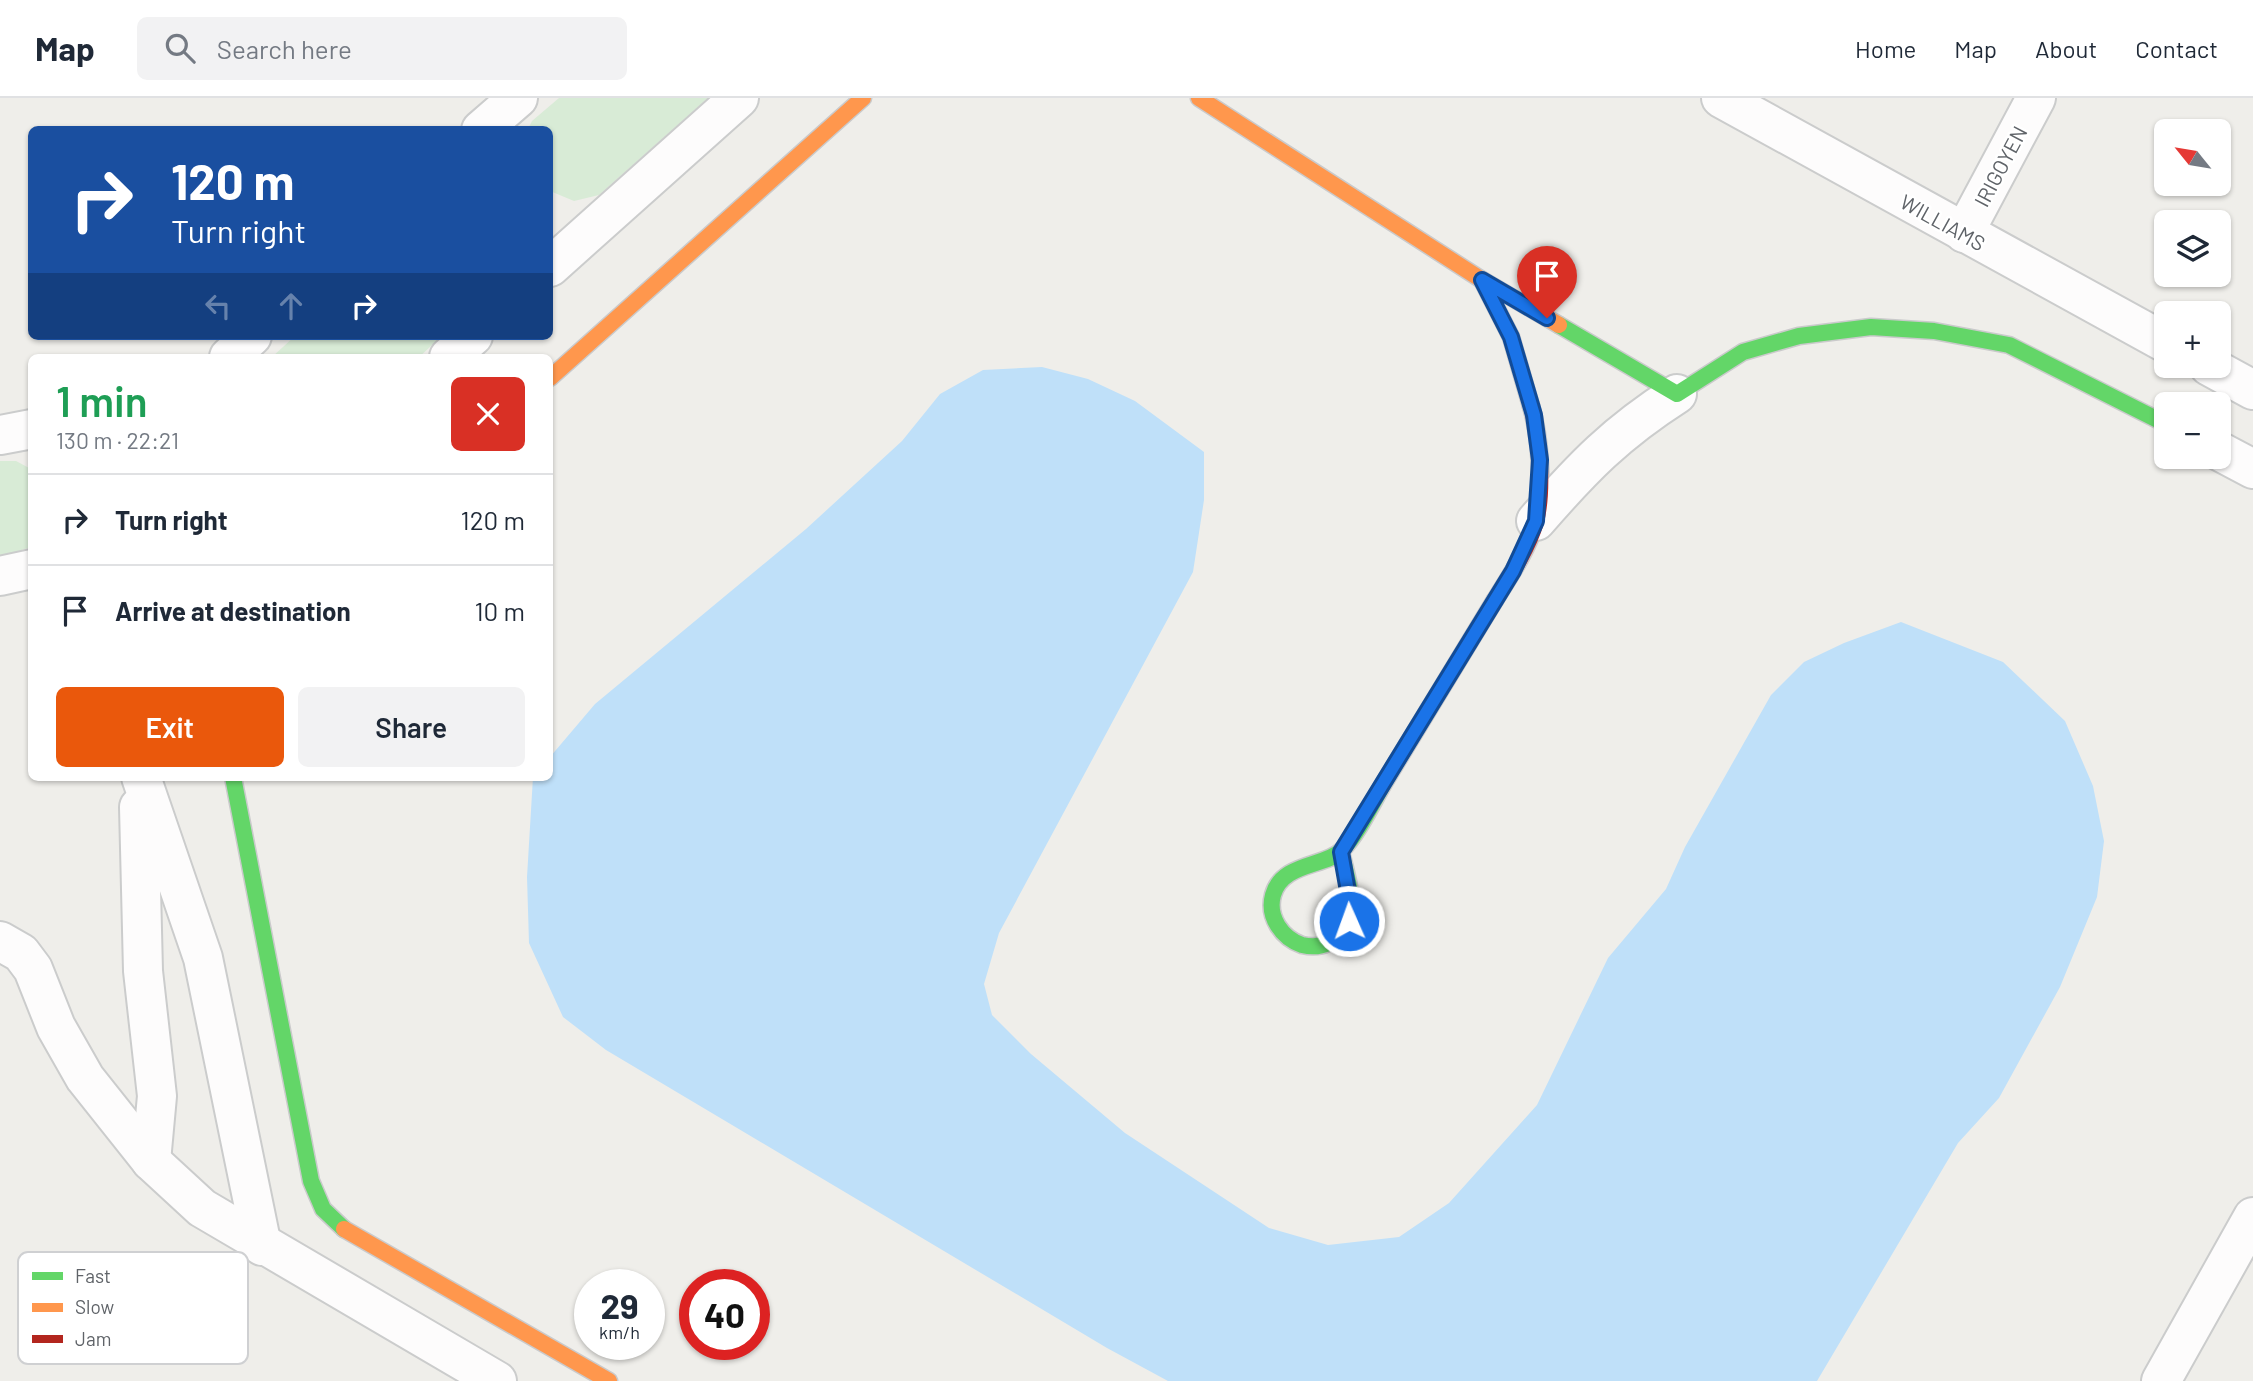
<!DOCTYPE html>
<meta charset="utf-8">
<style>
:root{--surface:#fff;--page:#f2f2f3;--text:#1f2937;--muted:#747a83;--line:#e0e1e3;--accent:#ea580c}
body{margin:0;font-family:Barlow,sans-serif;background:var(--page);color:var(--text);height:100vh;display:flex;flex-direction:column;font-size:26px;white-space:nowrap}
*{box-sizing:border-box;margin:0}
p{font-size:23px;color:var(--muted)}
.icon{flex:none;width:38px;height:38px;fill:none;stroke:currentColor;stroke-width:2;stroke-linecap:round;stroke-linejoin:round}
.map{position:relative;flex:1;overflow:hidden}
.panel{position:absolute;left:28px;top:256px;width:525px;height:427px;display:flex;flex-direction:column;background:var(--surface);border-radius:10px;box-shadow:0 2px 5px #0004}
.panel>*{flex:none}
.guide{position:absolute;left:28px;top:28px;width:525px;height:214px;border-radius:10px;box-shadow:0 2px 5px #0004;background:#1a4fa0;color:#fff;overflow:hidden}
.needle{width:46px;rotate:300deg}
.tools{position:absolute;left:2154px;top:21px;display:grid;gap:14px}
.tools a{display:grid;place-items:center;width:77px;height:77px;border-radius:10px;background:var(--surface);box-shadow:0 2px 5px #0004;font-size:35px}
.speed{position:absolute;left:574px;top:1171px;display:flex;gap:14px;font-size:35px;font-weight:700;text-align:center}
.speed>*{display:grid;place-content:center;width:91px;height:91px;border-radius:50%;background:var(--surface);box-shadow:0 2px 5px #0004;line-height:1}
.speed small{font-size:18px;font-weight:400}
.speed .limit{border:10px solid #d22;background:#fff;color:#111}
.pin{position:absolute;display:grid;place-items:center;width:60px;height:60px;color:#fff;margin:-72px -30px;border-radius:50% 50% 50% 0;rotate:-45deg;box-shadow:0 0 7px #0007}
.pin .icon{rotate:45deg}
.me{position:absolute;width:77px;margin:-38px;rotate:358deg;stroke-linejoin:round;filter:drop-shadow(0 0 5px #0008)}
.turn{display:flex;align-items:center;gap:24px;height:147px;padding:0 28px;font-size:32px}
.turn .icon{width:91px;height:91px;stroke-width:2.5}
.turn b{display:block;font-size:49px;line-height:60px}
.lanes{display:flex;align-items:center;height:66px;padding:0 28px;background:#0003;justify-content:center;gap:35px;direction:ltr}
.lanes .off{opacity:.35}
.round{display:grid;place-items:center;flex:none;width:74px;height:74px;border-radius:10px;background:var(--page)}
.headline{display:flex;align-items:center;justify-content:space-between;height:119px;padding:0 28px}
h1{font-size:42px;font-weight:600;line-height:52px;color:#1e9e55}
.button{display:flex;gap:14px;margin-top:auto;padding:14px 28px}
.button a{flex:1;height:80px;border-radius:10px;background:var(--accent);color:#fff;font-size:28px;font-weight:600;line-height:80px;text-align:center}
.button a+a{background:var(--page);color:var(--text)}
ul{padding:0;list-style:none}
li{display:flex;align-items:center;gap:21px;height:91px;padding:0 28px;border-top:2px solid var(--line)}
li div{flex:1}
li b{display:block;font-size:26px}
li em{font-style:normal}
header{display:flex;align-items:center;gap:42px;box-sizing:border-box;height:98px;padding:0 35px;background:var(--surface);border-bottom:2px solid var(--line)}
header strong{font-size:33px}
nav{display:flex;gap:38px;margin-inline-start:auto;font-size:24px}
.search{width:490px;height:63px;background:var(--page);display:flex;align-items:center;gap:18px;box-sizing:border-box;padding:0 24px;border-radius:10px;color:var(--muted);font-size:26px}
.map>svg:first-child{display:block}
</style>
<header>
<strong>Map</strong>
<div class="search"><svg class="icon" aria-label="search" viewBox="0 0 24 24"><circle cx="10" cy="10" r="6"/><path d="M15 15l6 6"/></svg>Search here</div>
<nav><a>Home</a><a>Map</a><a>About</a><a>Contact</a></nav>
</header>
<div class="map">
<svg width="2253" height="1283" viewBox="0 0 2253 1283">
<rect width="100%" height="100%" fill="#efeeea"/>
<g fill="#d8ebd6">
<path d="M 559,0 L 708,0 L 599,97 L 574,103 L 550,93 L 550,32 L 528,31 L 532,23 Z"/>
<path d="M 295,238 L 442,238 L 419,259 L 272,259 Z"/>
<path d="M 0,363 L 16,363 L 31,371 L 31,449 L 0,459 Z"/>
</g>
<path fill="#bfe0f9" d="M 1042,269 L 1088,281 L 1135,303 L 1204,354 L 1204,402 L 1193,474 L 999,835 L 984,886 L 992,917 L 1031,956 L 1125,1035 L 1269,1130 L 1328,1147 L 1399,1139 L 1449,1105 L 1537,1007 L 1608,860 L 1666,791 L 1685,749 L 1771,597 L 1804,564 L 1844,545 L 1901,524 L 2003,564 L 2065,623 L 2093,688 L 2104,743 L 2097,799 L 2060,889 L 1999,1000 L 1958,1045 L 1817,1283 L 1168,1283 L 1107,1250 L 606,952 L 563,919 L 529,845 L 527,779 L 533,679 L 550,679 L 550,659 L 595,606 L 806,431 L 902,343 L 940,296 L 983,272 Z"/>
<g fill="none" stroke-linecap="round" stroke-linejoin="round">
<g stroke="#cbcccc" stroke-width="42">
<g id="street">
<path d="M 1721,0 L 2166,245"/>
<path d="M 481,32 L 518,0"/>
<path d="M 1964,135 L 2036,0"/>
<path d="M 550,169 L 739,0"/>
<path d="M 229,259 L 252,238"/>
<path d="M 449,259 L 473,238"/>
<path d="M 2209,268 L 2253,292"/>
<path d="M 0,337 L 32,331"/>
<path d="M 2219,353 L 2253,371"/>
<path d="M 1536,423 C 1583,369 1616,335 1677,296"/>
<path d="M 0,478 L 32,471"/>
<path d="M 141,679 L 203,860 L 262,1148"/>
<path d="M 139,709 L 143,873 L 157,998 L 151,1063"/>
<path d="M 0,843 L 21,855 L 33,871 L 56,929 L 85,980 L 151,1063 L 202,1110 L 497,1283"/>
<path d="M 2161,1283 L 2253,1119"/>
</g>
</g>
<g stroke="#cacacb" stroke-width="19">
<g id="fast">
<path d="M 1482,182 L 1511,239 L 1531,308"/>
<path d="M 1559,227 L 1677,296 L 1743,254 L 1799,238 L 1871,229 L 1934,233 L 2009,247 L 2166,326"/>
<path d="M 233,679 L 311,1083 L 323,1111 L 344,1131"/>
<path d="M 1341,754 C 1348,784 1364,828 1328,845 C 1320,849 1311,849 1302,847 C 1282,840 1267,819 1273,797 C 1282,764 1326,769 1342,752 C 1359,735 1374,701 1387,680 C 1423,620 1459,561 1495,502"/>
</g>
</g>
<g stroke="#cacacb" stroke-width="19">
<g id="slow">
<path d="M 1199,0 L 1482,182 L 1559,227"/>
<path d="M 550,280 L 863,0"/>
<path d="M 344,1131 L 609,1283"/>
</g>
</g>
<g stroke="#cacacb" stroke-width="19">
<path id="jam" d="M 1495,502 C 1510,478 1528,451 1536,424 C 1544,392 1540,339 1531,308"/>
</g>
<use href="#street" stroke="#fdfcfc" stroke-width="38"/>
<use href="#fast" stroke="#63d668" stroke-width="16"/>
<use href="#slow" stroke="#ff974d" stroke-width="16"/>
<use href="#jam" stroke="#b3261e" stroke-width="16"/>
</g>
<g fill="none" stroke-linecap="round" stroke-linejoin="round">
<g stroke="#114b97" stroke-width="18">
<path id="route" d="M 1349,823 L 1351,810 L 1341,754 L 1513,473 L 1536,423 L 1540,362 L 1534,317 L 1511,239 L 1482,182 L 1547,220"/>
</g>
<use href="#route" stroke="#1a73e8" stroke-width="12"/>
</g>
<g text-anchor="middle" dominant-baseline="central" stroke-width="5" stroke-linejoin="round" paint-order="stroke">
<g font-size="21" fill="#5f6368" stroke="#fff">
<text transform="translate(2000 68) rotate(-62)">IRIGOYEN</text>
<text transform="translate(1943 124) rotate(29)">WILLIAMS</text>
</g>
</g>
<rect x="18" y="1154" width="230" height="112" rx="10" fill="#fff" stroke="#cfd0d2" stroke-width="2"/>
<rect x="32" y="1174" width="31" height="8" fill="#63d668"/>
<rect x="32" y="1205" width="31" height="9" fill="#ff974d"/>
<rect x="32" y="1237" width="31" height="8" fill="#b3261e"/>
<g font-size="19" fill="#5f6368">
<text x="75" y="1185">Fast</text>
<text x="75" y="1216">Slow</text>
<text x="75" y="1248">Jam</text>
</g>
</svg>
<div class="tools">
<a><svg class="needle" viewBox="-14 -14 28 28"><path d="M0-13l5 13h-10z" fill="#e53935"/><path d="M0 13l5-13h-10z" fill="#747a83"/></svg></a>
<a><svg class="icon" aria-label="layers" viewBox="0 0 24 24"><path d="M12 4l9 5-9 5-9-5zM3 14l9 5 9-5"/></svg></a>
<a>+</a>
<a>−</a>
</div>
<div class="speed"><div>29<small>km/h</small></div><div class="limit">40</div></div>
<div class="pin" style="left:1547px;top:220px;background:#d93025"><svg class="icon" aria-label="arrive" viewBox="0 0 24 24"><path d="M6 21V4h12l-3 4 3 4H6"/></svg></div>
<svg class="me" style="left:1349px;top:823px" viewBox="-20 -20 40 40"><circle r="17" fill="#1a73e8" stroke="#fff" stroke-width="3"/><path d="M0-11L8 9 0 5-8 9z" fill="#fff"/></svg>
<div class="guide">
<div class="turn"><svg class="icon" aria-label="right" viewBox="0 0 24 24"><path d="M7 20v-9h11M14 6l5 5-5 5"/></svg><div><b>120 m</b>Turn right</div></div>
<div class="lanes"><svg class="icon off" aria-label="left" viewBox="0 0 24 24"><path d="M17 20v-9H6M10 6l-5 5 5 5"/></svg><svg class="icon off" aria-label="ahead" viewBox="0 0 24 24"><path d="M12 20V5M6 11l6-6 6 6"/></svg><svg class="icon" aria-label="right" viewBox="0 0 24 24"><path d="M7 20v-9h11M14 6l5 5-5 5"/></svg></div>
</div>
<section class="panel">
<div class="headline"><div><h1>1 min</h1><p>130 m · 22:21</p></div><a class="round" style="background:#d93025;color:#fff"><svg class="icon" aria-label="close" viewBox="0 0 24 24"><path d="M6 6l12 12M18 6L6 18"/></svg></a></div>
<ul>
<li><svg class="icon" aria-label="right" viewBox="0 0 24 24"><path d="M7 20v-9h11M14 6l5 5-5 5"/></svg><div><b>Turn right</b></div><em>120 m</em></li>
<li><svg class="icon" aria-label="arrive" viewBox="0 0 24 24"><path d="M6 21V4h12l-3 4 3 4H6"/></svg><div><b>Arrive at destination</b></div><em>10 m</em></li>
</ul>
<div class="button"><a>Exit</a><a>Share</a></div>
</section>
</div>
